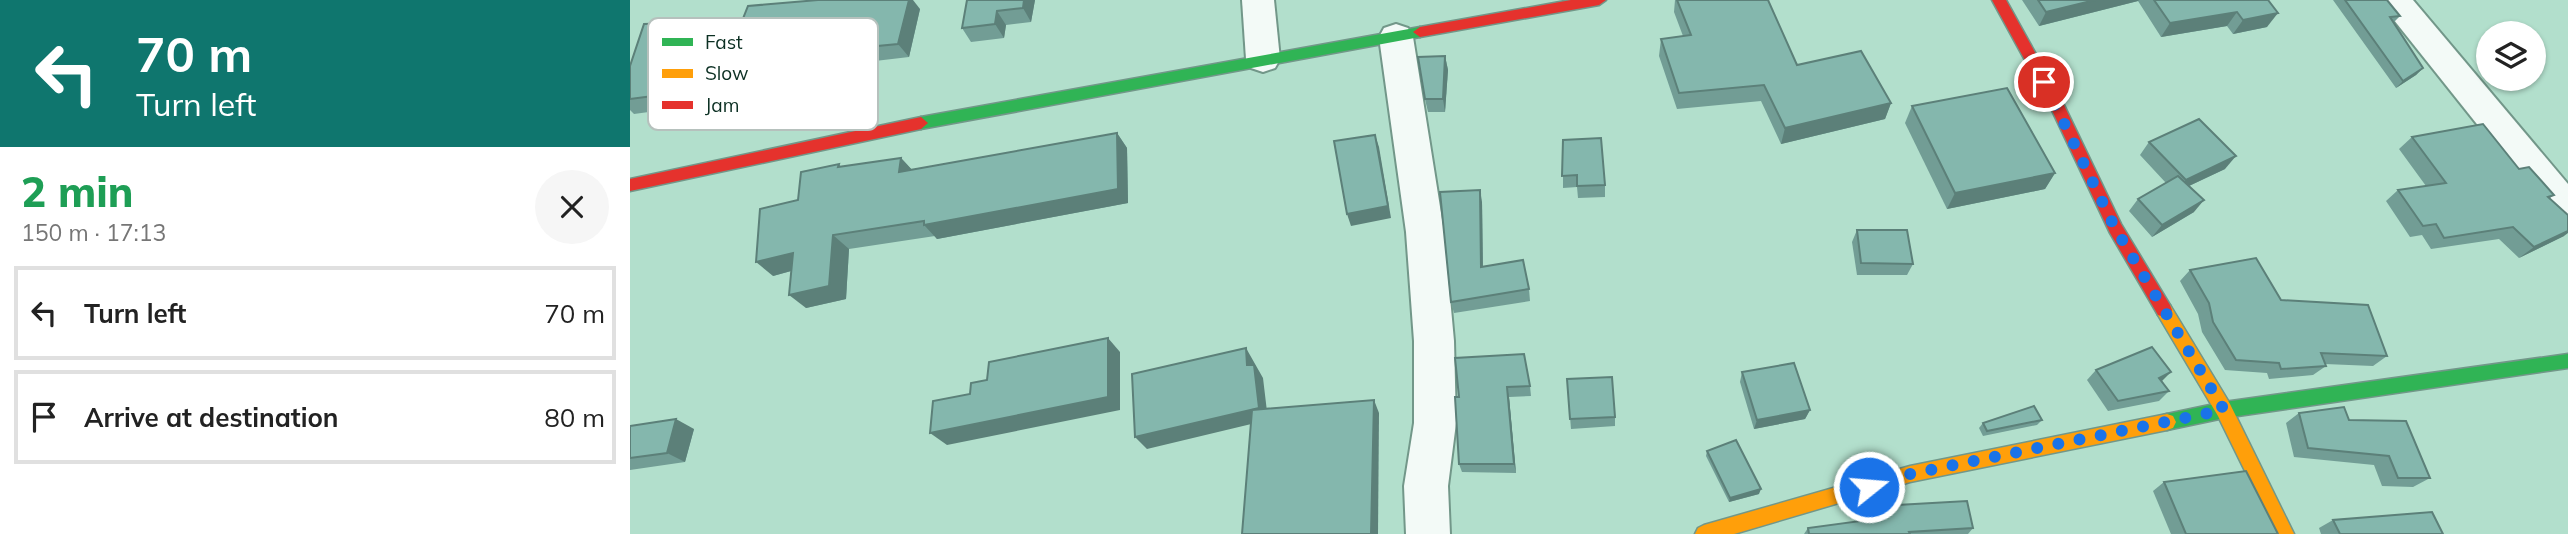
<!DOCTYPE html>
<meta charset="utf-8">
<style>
:root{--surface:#fff;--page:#f6f6f6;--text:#222;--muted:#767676;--line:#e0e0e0}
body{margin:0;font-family:Mulish,sans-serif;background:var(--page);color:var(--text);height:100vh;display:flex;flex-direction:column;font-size:26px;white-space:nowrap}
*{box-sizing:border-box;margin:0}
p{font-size:23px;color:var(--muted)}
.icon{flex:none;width:38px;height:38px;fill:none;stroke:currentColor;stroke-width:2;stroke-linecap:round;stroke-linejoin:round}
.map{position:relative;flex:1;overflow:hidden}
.sheet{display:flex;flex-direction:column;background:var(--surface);width:630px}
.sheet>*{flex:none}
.banner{background:#0f766e;color:#fff;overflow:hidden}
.controls{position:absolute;left:1846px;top:21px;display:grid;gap:14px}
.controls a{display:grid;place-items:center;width:70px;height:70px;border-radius:50%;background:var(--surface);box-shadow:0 2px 5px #0004;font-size:35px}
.pin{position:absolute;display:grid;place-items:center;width:60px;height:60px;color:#fff;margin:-30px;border:4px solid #fff;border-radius:50%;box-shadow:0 2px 7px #0007}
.me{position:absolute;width:77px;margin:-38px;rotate:73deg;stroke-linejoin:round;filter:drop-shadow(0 0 5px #0008)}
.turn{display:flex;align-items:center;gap:24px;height:147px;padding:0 21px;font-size:32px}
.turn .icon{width:91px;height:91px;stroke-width:2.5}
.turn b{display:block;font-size:49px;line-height:60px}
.round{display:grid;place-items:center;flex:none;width:74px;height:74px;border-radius:37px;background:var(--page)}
.overview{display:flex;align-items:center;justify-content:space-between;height:119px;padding:0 21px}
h1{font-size:42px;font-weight:800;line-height:52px;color:#1e9e55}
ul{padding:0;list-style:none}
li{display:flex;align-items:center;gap:21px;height:94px;margin:0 14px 10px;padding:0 7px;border:4px solid var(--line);border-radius:0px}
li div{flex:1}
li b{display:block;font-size:26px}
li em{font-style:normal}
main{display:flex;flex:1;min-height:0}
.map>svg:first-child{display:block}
</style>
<main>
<section class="sheet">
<div class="banner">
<div class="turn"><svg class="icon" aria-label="left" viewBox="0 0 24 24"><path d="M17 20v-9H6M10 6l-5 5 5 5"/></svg><div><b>70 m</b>Turn left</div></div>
</div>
<div class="overview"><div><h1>2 min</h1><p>150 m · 17:13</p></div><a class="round"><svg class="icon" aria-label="close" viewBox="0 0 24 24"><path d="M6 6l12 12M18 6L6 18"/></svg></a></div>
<ul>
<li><svg class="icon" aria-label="left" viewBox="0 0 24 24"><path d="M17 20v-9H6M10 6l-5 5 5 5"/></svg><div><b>Turn left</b></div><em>70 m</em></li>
<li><svg class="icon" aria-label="arrive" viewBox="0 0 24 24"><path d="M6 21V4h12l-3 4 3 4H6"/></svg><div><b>Arrive at destination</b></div><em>80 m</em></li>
</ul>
</section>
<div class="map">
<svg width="1938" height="534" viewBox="0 0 1938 534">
<rect width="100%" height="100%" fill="#b2dfcc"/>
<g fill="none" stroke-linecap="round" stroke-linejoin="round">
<g stroke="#729789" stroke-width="4">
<g id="street">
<path d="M 612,0 L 644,0 L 650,59 L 645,68 L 633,72 L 621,68 L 616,59 Z"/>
<path d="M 1748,0 L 1783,0 L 1938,184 L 1938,226 L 1925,222 Z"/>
<path d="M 766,24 L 778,28 L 783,37 L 814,232 L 824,341 L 826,423 L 818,486 L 820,534 L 776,534 L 774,486 L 784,423 L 784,341 L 776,232 L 749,37 L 754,28 Z"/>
</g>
</g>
<g stroke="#729789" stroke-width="3">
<g id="fast">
<path d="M 790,27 L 797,32 L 790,37 L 291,129 L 284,123 L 291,117 Z"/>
<path d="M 1938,354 L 1938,368 L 1594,418 L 1537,430 L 1531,428 L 1528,422 L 1531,416 L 1537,414 L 1594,402 Z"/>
</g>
</g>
<g stroke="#729789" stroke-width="3">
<g id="slow">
<path d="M 1534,303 L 1540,305 L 1600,404 L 1664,534 L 1646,534 L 1588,416 L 1528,315 L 1526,310 L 1528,305 Z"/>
<path d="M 1537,414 L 1543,416 L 1546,422 L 1543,428 L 1537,430 L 1280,482 L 1104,534 L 1065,534 L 1068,528 L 1074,525 L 1280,466 Z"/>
</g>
</g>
<g stroke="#729789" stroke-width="3">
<g id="jam">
<path d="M 941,0 L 976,0 L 969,5 L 790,37 L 783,32 L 790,27 Z"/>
<path d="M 1362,0 L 1376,0 L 1433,103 L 1491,224 L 1540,305 L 1542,310 L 1540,315 L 1534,317 L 1528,315 L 1480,233 L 1419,104 Z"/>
<path d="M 291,117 L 298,123 L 291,129 L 0,191 L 0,179 Z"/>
</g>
</g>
<use href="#street" fill="#f3faf7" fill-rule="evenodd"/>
<use href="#fast" fill="#30b455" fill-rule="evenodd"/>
<use href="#slow" fill="#ff9f0a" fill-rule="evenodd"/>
<use href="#jam" fill="#e5322d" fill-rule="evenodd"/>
</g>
<g fill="#729d95">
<path d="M 337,0 L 405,0 L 401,22 L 376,25 L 374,38 L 341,42 L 332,28 Z"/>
<path d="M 1045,0 L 1138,0 L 1167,65 L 1261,103 L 1255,119 L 1151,144 L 1131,101 L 1047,109 L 1029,56 L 1031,39 L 1053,36 L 1044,12 Z"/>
<path d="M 1392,0 L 1638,0 L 1637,27 L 1603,34 L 1597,26 L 1531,37 L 1508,1 L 1409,26 Z"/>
<path d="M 1703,0 L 1757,0 L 1770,16 L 1763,23 L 1793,68 L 1786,75 L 1766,88 Z"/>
<path d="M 290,9 L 279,57 L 228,63 L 219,86 L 154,94 L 143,82 L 124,80 L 121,98 L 4,114 L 0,110 L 0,66 L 112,21 Z"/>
<path d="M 815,56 L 818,70 L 815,112 L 798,112 L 795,99 Z"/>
<path d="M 1282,106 L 1425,173 L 1415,189 L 1317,209 L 1275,123 Z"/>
<path d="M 487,133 L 497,148 L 498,203 L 307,239 L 305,236 L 219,249 L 216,299 L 176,308 L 161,271 L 143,276 L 168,200 L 209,164 L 211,167 L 271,158 L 282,170 Z"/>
<path d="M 1782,137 L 1889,169 L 1924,195 L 1920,198 L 1934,236 L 1889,258 L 1869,239 L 1801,249 L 1792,235 L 1780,237 L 1756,201 L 1768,190 L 1796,186 L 1769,149 Z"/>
<path d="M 933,140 L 975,185 L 975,197 L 948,198 L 947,187 L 933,188 Z"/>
<path d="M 1519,142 L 1595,169 L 1559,186 L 1564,212 L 1522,237 L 1499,211 L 1508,199 L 1536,183 L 1510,155 Z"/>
<path d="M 852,202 L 853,266 L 899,289 L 900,301 L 824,313 L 821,302 Z"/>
<path d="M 1227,230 L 1283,264 L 1277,275 L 1227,275 L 1222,242 Z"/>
<path d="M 1560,270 L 1651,300 L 1757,356 L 1743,366 L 1695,364 L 1696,366 L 1683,375 L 1639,379 L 1637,373 L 1595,370 L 1572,332 L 1568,314 L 1550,281 Z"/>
<path d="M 825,358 L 900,386 L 901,396 L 879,397 L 886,473 L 832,472 L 829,464 L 829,397 Z"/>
<path d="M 1466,370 L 1532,381 L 1539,391 L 1529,401 L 1478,411 L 1457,380 Z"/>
<path d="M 1112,372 L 1180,410 L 1175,419 L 1124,429 L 1110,382 Z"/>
<path d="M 937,379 L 985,417 L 985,426 L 941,429 Z"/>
<path d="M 1669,413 L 1719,420 L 1800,478 L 1783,487 L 1752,486 L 1744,465 L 1664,457 L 1656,423 Z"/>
<path d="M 1412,420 L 1407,425 L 1353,436 L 1349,428 L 1353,423 Z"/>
<path d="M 0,426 L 64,429 L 55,462 L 0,470 Z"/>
<path d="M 1077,451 L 1129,494 L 1099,502 L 1076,456 Z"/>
<path d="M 1534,482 L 1648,534 L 1541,534 L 1523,491 Z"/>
<path d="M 1250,506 L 1343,528 L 1338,534 L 1174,534 L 1178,528 L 1246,519 L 1245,514 Z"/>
<path d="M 1703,520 L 1813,534 L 1691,534 L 1689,528 Z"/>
</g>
<g fill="#5c8079">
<path d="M 271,0 L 283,0 L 290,9 L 279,57 L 268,44 Z"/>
<path d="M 394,0 L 405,0 L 401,22 L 393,8 Z"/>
<path d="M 1465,0 L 1509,0 L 1508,1 L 1409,26 L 1416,12 Z"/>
<path d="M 367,11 L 376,25 L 374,38 L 365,24 Z"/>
<path d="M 1607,12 L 1597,26 L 1531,37 L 1540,23 Z"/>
<path d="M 1648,13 L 1637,27 L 1603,34 L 1613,20 Z"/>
<path d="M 216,49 L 228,63 L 219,86 L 207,73 Z"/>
<path d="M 815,56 L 818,70 L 815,112 L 813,99 Z"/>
<path d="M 110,67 L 124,80 L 121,98 L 107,85 Z"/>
<path d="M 1793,68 L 1786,75 L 1766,88 L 1773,81 Z"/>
<path d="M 1261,103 L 1255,119 L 1151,144 L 1155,128 Z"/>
<path d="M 487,133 L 497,148 L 498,203 L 307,239 L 294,225 Z"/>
<path d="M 745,135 L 749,147 L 761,218 L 721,226 L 717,214 Z"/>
<path d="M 1606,156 L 1595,169 L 1546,192 L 1556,180 Z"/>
<path d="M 271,158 L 285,173 L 269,172 Z"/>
<path d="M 1425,173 L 1415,189 L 1317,209 L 1325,193 Z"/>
<path d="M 850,190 L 852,202 L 853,278 L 851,267 Z"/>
<path d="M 1574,200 L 1564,212 L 1522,237 L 1532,225 Z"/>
<path d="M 1938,231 L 1938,233 L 1934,236 L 1889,258 L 1904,247 Z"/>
<path d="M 203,235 L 219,249 L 216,299 L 176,308 L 159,295 Z"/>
<path d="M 163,253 L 179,266 L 143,276 L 126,262 Z"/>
<path d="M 478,338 L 490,352 L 490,410 L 317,445 L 300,433 Z"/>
<path d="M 616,348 L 633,378 L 638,420 L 517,449 L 505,437 L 617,365 Z"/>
<path d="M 1541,372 L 1531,382 L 1529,378 Z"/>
<path d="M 877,387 L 879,397 L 886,473 L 884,464 Z"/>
<path d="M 744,400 L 749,413 L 748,534 L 741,534 Z"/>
<path d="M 1180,410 L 1175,419 L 1124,429 L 1127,420 Z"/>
<path d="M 46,419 L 64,429 L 55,462 L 37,453 Z"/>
<path d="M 1131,489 L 1129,494 L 1099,502 L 1100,498 Z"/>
</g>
<g fill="#84b7ad" stroke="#5c8079" stroke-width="2">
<path d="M 188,0 L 279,0 L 268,44 L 216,49 L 207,73 L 141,81 L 142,70 L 110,67 L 107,85 L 0,99 L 0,66 L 14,24 L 112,21 L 118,6 Z"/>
<path d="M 337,0 L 394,0 L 393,8 L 367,11 L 365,24 L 332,28 Z"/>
<path d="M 1047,0 L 1138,0 L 1167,65 L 1231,51 L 1261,103 L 1155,128 L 1134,85 L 1049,93 L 1031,39 L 1061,35 Z"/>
<path d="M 1408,0 L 1465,0 L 1416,12 Z"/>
<path d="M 1524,0 L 1638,0 L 1648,13 L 1613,20 L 1607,12 L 1540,23 Z"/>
<path d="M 1715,0 L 1757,0 L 1770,16 L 1760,17 L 1793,68 L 1773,81 Z"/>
<path d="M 815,56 L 813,99 L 795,99 L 788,57 Z"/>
<path d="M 1377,88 L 1425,173 L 1325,193 L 1282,106 Z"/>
<path d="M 1569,119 L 1606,156 L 1556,180 L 1519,142 Z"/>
<path d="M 1853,124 L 1889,169 L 1899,167 L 1924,195 L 1918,197 L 1938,215 L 1938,231 L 1904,247 L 1883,227 L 1814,238 L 1806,224 L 1793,226 L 1768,190 L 1816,183 L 1782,137 Z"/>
<path d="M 487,133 L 488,189 L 294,225 L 294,221 L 203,235 L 199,286 L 159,295 L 163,253 L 126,262 L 130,209 L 168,200 L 171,172 L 209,164 L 208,167 L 271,158 L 269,172 Z"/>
<path d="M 745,135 L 758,206 L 717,214 L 704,141 Z"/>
<path d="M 971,138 L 975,185 L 947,186 L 947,175 L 932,176 L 933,140 Z"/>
<path d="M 1548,176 L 1574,200 L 1532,225 L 1508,199 Z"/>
<path d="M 850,190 L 851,267 L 893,260 L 899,289 L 821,302 L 810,192 Z"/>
<path d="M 1227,230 L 1277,230 L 1283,264 L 1231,263 Z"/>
<path d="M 1626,258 L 1651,300 L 1738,305 L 1757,356 L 1691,353 L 1696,366 L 1651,369 L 1649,363 L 1606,360 L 1583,322 L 1579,303 L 1560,270 Z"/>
<path d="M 478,338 L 478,397 L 300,433 L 303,401 L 340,394 L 341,383 L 357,380 L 359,362 Z"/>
<path d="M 1522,347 L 1541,372 L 1529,378 L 1539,391 L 1488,401 L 1466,370 Z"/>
<path d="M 616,348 L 617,365 L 624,365 L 629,408 L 505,437 L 502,374 Z"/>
<path d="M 894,354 L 900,386 L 877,387 L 884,464 L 829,464 L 825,397 L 829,397 L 825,358 Z"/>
<path d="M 1164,363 L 1180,410 L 1127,420 L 1112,372 Z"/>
<path d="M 982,377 L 985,417 L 940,419 L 937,379 Z"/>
<path d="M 744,400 L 741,534 L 612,534 L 622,410 Z"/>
<path d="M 1404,406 L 1412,420 L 1357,431 L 1353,423 Z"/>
<path d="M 1714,407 L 1719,420 L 1776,421 L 1800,478 L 1768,478 L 1759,456 L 1678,448 L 1669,413 Z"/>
<path d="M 46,419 L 37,453 L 0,458 L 0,426 Z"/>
<path d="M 1106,440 L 1131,489 L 1100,498 L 1077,451 Z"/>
<path d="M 1616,471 L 1648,534 L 1556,534 L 1534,482 Z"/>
<path d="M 1337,501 L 1343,528 L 1279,532 L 1280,534 L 1179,534 L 1178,528 L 1253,518 L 1250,506 Z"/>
<path d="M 1802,512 L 1813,534 L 1710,534 L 1703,520 Z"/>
</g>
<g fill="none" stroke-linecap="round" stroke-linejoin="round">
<path stroke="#1a73e8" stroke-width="12" stroke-dasharray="0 21.6" d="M 1239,487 L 1280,474 L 1594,410 L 1485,228 L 1414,82"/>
</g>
<rect x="18" y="18" width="230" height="112" rx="10" fill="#fff" stroke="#b6c1bd" stroke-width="2"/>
<rect x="32" y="38" width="31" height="8" fill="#30b455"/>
<rect x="32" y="69" width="31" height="9" fill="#ff9f0a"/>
<rect x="32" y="101" width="31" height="8" fill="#e5322d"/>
<g font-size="19" fill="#0c3023">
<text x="75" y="49">Fast</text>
<text x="75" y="80">Slow</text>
<text x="75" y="112">Jam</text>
</g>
</svg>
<div class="controls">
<a><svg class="icon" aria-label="layers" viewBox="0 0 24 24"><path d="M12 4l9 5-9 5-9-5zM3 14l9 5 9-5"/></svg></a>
</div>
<div class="pin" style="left:1414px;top:82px;background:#d93025"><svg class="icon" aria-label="arrive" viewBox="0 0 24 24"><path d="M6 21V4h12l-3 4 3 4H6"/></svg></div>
<svg class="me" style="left:1239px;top:487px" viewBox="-20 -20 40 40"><circle r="17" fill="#1a73e8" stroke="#fff" stroke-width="3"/><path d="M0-11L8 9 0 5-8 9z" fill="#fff"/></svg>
</div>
</main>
